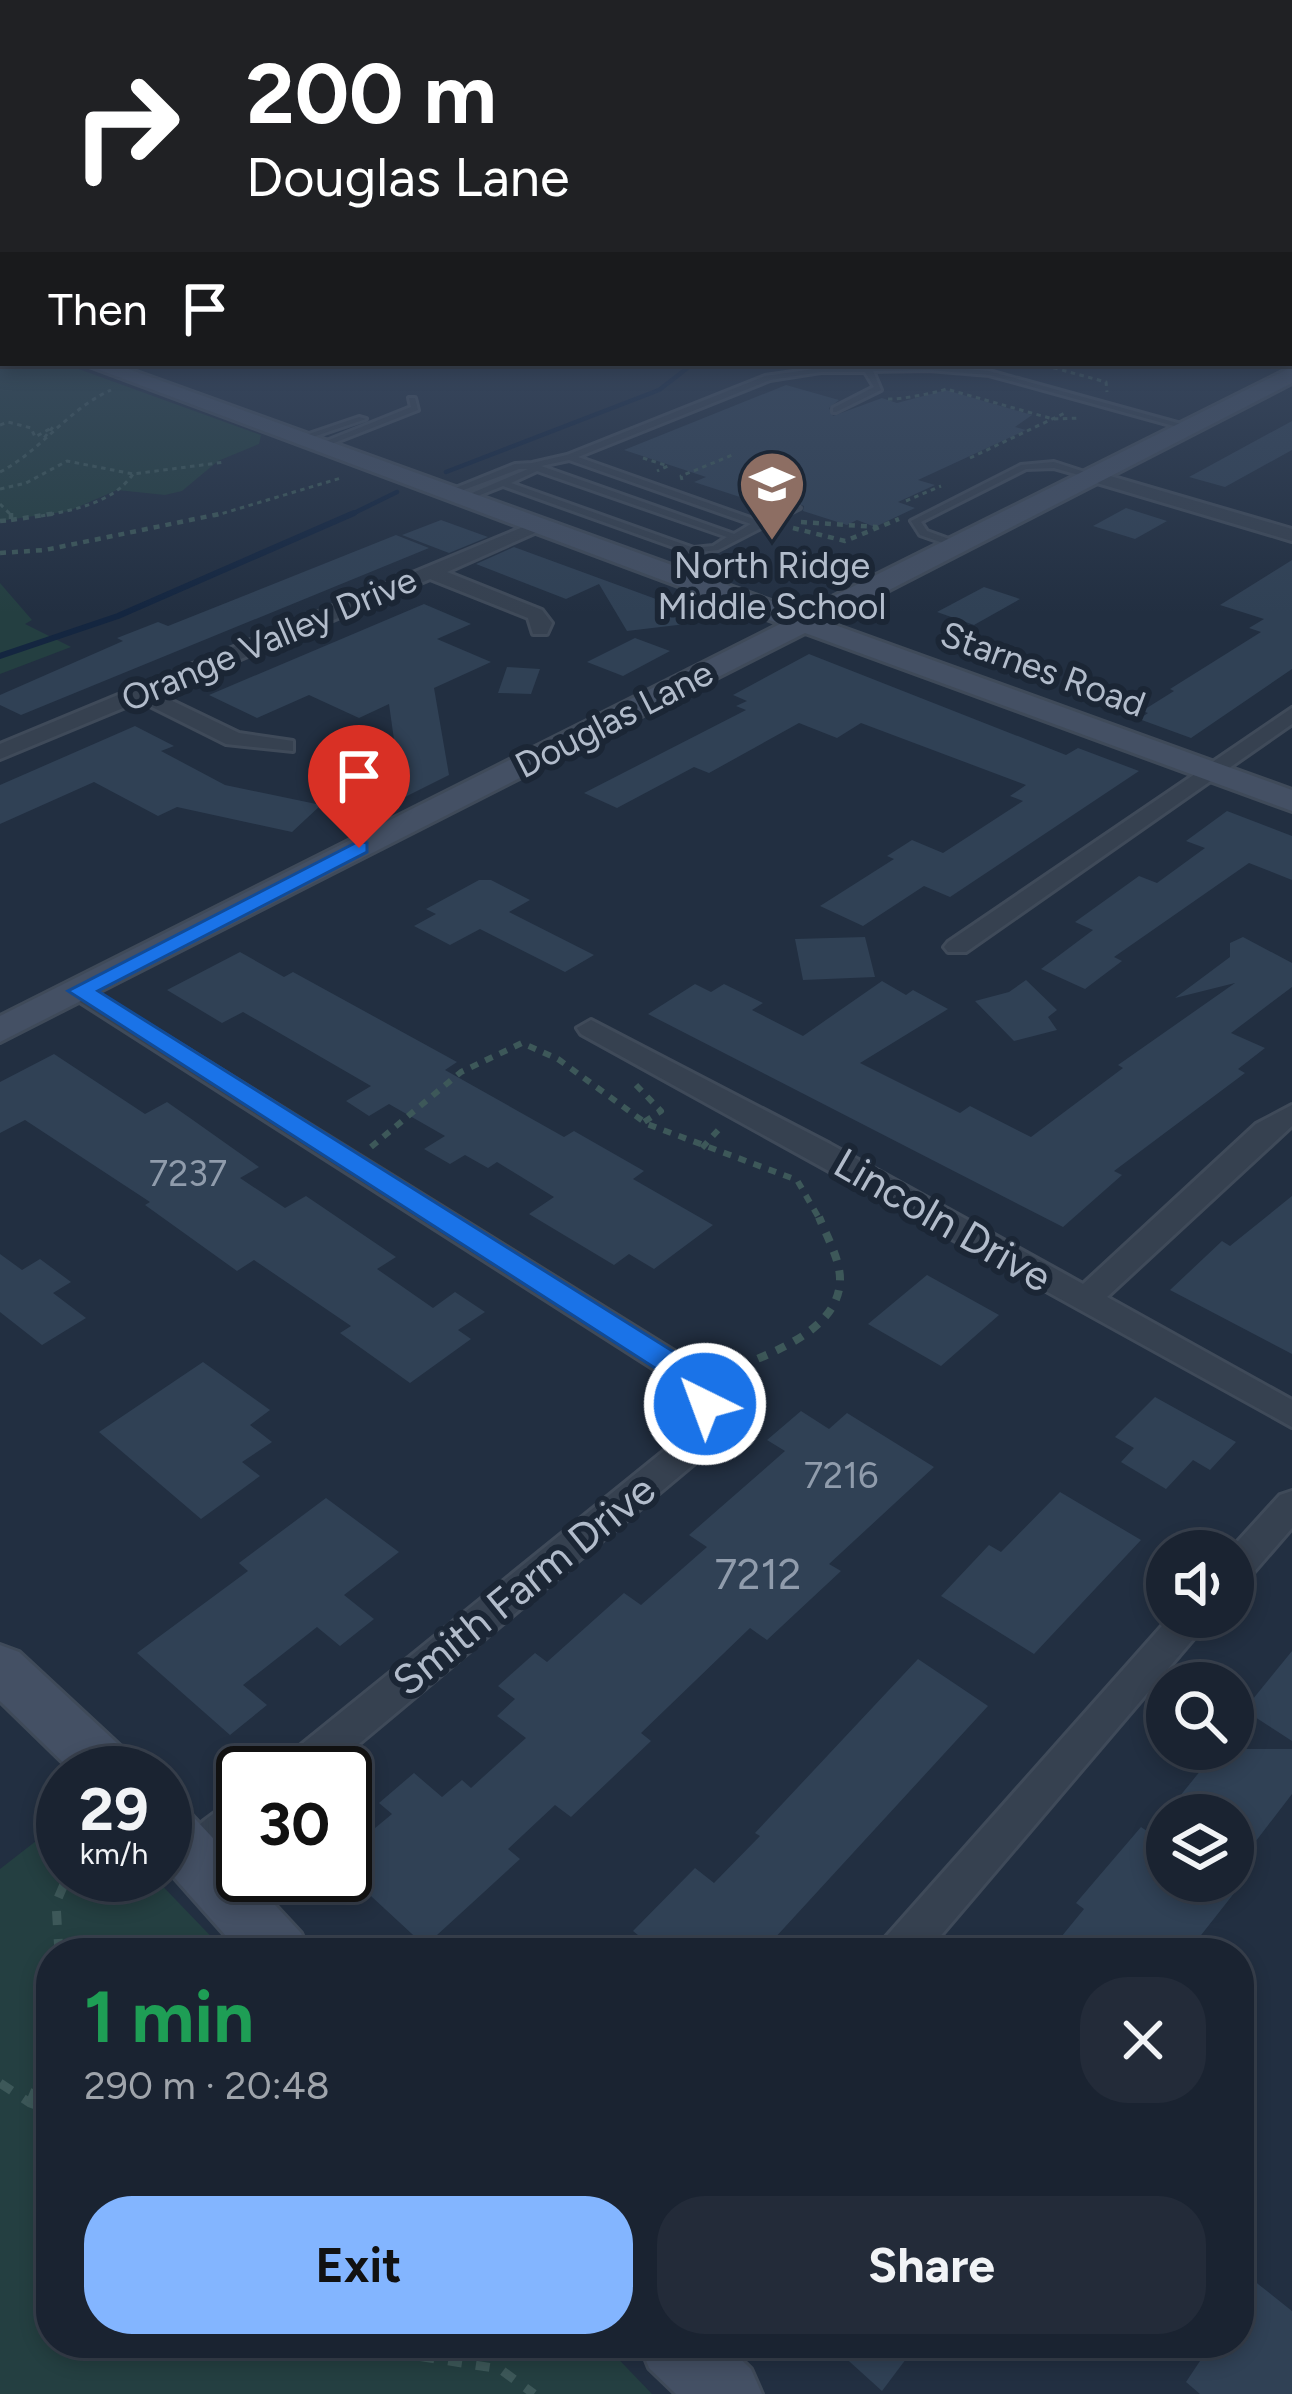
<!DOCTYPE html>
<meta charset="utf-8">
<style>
:root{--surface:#1a2331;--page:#232b39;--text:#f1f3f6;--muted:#9fa4ab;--line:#38404d;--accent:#83b5ff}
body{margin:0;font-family:Figtree,sans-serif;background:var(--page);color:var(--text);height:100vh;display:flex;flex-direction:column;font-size:45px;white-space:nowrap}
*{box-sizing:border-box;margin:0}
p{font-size:39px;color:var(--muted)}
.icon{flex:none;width:66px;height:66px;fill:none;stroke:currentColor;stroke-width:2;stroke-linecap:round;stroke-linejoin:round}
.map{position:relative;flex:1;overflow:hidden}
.side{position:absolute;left:36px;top:1938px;width:1218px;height:420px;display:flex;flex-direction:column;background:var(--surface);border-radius:48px;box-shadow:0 6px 18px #0003,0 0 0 3px var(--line)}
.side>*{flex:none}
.banner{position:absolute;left:0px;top:0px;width:1293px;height:366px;box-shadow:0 6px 18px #0003,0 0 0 3px var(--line);background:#202124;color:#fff;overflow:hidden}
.fabs{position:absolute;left:1146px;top:1530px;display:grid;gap:24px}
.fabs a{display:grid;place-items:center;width:108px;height:108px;border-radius:50%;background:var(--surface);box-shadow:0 6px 18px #0003,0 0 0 3px var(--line);font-size:60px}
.speed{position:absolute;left:36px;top:1746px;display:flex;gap:24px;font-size:60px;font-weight:700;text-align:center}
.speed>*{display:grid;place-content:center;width:156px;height:156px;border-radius:50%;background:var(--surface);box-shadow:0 6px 18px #0003,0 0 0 3px var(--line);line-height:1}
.speed small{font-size:30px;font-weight:400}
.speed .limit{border:6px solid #111;border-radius:18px;background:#fff;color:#111}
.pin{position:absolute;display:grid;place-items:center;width:102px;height:102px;color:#fff;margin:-123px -51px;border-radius:50% 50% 50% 0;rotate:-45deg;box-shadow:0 0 12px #0007}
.pin .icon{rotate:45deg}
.me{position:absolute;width:132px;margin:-66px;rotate:318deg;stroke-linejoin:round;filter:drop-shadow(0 0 9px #0008)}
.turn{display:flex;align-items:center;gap:42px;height:252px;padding:0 48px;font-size:54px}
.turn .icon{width:156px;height:156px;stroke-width:2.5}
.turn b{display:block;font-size:84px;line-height:102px}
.then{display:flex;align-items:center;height:114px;padding:0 48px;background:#0003;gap:24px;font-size:45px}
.round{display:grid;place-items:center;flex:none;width:126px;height:126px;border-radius:48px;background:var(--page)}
.headline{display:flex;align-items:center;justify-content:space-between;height:204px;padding:0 48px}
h1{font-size:72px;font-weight:700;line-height:90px;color:#1e9e55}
.primary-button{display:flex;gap:24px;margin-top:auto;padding:24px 48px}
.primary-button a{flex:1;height:138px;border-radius:48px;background:var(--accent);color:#111;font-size:48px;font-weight:700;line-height:138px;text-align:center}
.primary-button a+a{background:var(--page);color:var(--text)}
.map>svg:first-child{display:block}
</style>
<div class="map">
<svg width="1292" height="2394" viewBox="0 0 1292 2394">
<rect width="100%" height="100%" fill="#222f41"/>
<g fill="#243f41">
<path d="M 0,354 L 3,363 L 62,363 L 261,435 L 259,444 L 218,461 L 182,491 L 165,495 L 117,490 L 69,511 L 0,521 Z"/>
<path d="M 0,583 L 32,620 L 25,624 L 71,647 L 0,674 Z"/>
<path d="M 63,1820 L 63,1875 L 152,1875 L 227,1953 L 51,1953 L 51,2343 L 603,2343 L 652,2394 L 0,2394 L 0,1869 Z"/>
</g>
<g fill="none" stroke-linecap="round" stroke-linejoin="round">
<g stroke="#142640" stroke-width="4.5">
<path d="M 446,472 L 659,390 L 694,363"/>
<path d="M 348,516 L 397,492"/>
</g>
<path stroke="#142640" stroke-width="6" d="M 0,656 L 118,616 L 354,513"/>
</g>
<g fill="#304155">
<path d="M 786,385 L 839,400 L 829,408 L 833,416 L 882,398 L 897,403 L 946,390 L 1032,415 L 1015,427 L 1026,430 L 918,480 L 935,485 L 898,502 L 915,508 L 875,527 L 857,520 L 847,525 L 803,511 L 804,506 L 793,502 L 784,505 L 750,493 L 740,497 L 694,482 L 706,477 L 624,450 Z"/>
<path d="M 1292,421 L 1292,450 L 1225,487 L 1189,477 Z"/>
<path d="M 1126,508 L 1167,521 L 1135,539 L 1093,526 Z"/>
<path d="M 441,520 L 488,537 L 449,553 L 402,535 Z"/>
<path d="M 396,535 L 429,548 L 21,715 L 0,705 L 0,695 L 123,641 L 117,638 L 158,622 L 168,626 Z"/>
<path d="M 514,547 L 656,599 L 669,598 L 686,624 L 627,631 L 599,584 L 566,599 L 476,564 Z"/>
<path d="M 1292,560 L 1292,669 L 1191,738 L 1139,719 L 1148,713 L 1142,711 L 1174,691 L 1170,689 L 1261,632 L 1249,628 L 1264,619 L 1220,605 Z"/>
<path d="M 984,587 L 1020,599 L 974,625 L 937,612 Z"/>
<path d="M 424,604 L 471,624 L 437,639 L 491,662 L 434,688 L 449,775 L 401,799 L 385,792 L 352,808 L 318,792 L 396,754 L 389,704 L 359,718 L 309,695 L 257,718 L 209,695 Z"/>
<path d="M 635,638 L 670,651 L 623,676 L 587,662 Z"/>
<path d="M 809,654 L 1066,755 L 1078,748 L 1139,771 L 950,897 L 924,886 L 863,926 L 820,906 L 894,859 L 887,856 L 912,840 L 943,853 L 1023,801 L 1010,796 L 1026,785 L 861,723 L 837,738 L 799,723 L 709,773 L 694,767 L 617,808 L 584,793 L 746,710 L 736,706 L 747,701 L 733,695 Z"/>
<path d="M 507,667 L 540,669 L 531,694 L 498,693 Z"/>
<path d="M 135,726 L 174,746 L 161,751 L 225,785 L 321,805 L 292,832 L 177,807 L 158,816 L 94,782 L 0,824 L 0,785 Z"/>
<path d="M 1227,811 L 1292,836 L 1292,880 L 1249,863 L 1114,957 L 1122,961 L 1085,989 L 1041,969 L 1093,930 L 1075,922 L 1139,876 L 1157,883 L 1205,848 L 1186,841 Z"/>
<path d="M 479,880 L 491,880 L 530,900 L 509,912 L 594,955 L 565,972 L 480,929 L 450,945 L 414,926 L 436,914 L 426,909 Z"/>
<path d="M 865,937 L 875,977 L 803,980 L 795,939 Z"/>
<path d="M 1243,937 L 1292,963 L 1292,987 L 1231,1033 L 1265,1048 L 1238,1069 L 1245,1073 L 1114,1171 L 1122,1175 L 1063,1227 L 648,1014 L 695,984 L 711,992 L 724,984 L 763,1003 L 752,1010 L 803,1036 L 882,981 L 906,995 L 913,990 L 948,1009 L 860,1063 L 960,1113 L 970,1106 L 1031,1137 L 1123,1068 L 1118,1065 L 1235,983 L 1175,998 L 1230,957 L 1230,943 Z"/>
<path d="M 240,952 L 284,977 L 293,972 L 457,1062 L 445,1070 L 564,1137 L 574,1131 L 644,1171 L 633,1179 L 713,1225 L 654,1269 L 629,1254 L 614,1265 L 529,1214 L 554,1197 L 497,1162 L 488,1168 L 465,1155 L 450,1164 L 424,1149 L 445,1136 L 389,1104 L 369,1116 L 346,1101 L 371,1086 L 243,1012 L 222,1023 L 167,990 Z"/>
<path d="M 1026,980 L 1057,1010 L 1048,1017 L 1057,1030 L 1014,1041 L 975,1001 L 1009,992 Z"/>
<path d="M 54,1054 L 145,1114 L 167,1102 L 190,1118 L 259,1167 L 240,1178 L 285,1208 L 306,1196 L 396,1257 L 377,1269 L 433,1308 L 455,1292 L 485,1312 L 458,1330 L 471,1339 L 410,1383 L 340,1333 L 351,1326 L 254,1260 L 237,1271 L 145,1205 L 150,1202 L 25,1120 L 0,1133 L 0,1082 Z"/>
<path d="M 1292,1196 L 1292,1354 L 1170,1290 L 1222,1241 L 1230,1246 Z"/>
<path d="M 0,1254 L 22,1270 L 40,1259 L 71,1282 L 53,1293 L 86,1318 L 42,1345 L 0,1312 Z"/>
<path d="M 927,1275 L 999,1315 L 941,1366 L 868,1324 Z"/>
<path d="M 203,1362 L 270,1410 L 250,1425 L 272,1442 L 242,1462 L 260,1476 L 201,1519 L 99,1432 Z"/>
<path d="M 1155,1397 L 1236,1442 L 1210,1470 L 1193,1460 L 1166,1489 L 1121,1462 L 1134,1448 L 1115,1437 Z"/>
<path d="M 801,1411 L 829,1429 L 847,1413 L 934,1467 L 829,1564 L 841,1571 L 767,1640 L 750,1628 L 641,1733 L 651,1741 L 571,1817 L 555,1805 L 508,1849 L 520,1859 L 425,1946 L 345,1872 L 345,1853 L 392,1814 L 379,1803 L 414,1773 L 442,1797 L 462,1780 L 471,1788 L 526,1738 L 497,1716 L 515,1699 L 498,1686 L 535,1653 L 547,1662 L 624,1593 L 641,1605 L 707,1547 L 689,1535 L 785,1451 L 767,1440 Z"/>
<path d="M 1060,1492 L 1141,1540 L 1034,1654 L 941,1596 L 989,1545 L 1001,1552 Z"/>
<path d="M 326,1498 L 399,1552 L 344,1595 L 374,1619 L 340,1646 L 317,1627 L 243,1685 L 267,1705 L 230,1735 L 137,1653 L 248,1571 L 239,1563 Z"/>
<path d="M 1292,1651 L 1292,1741 L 1244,1710 Z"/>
<path d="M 918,1659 L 988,1706 L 761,1953 L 660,1953 L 633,1931 L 695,1868 L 714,1883 L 760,1836 L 755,1833 Z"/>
<path d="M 1218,1749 L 1292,1749 L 1292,1794 L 1233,1871 L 1233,1815 L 1167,1815 L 1167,1881 L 1219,1881 L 1235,1892 L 1187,1953 L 1048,1953 L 1084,1909 L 1076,1903 L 1141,1827 L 1150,1833 Z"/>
<path d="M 1253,2280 L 1292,2311 L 1292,2394 L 1200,2394 L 1186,2382 L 1212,2343 L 1239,2343 L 1239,2302 Z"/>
<path d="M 829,2343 L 918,2343 L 882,2391 Z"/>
</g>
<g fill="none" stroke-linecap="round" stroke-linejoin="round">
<g stroke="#3f4a59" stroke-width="6">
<g id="lane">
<path d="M 929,366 L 989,371 L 1192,427 L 1185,429 L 989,375 L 929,370 L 873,371 L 881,390 L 836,412 L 833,412 L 833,408 L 874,387 L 865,372 L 821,372 L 770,380 L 578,457 L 759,521 L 792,506 L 800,508 L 718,550 L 690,553 L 503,486 L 465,501 L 458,499 L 528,469 L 519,469 L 450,495 L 443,493 L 515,464 L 532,463 L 567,455 L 765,376 L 821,368 ZM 569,460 L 751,524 L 734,534 L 541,466 ZM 537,471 L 727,537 L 713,546 L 694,548 L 511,483 Z"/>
<path d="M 409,398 L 415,398 L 418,410 L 321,448 L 314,446 L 411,407 Z"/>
<path d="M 359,417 L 366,419 L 301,441 L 294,439 Z"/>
<path d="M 1054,462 L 1097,476 L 1093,479 L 1054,468 L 1026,469 L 921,522 L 927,531 L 960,543 L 962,545 L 957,548 L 920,535 L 911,521 L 1021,465 Z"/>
</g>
</g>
<g stroke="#3f4a59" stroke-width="6">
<g id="street">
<path d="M 1093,471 L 1292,529 L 1292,541 L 1087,480 L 1087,472 Z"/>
<path d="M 533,523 L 548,527 L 447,572 L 542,610 L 552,623 L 547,634 L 533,634 L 528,618 L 430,579 L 158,694 L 239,733 L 293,741 L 293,751 L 226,744 L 140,701 L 0,759 L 0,744 Z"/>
<path d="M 1292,708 L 1292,724 L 966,952 L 948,952 L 944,947 L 948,942 Z"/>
<path d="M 81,983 L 692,1362 C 725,1398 726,1427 694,1464 L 324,1773 L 275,1773 L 281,1761 L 670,1446 C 691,1422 689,1402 668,1378 L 72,997 L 68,991 L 72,985 Z"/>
<path d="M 591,1020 L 830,1144 L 1083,1284 L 1256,1124 L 1292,1105 L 1292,1126 L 1107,1297 L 1292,1400 L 1292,1427 L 581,1034 L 577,1028 Z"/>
<path d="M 1292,1491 L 1292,1528 L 1246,1581 L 1233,1585 L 1233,1551 L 1229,1551 L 1280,1495 Z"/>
<path d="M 1170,1617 L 1212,1617 L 926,1953 L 877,1953 L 884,1939 Z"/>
<path d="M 243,1798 L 243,1841 L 210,1869 L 195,1874 L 180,1869 L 174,1856 C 185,1832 218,1807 243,1798 Z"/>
</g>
</g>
<g stroke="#3f4a59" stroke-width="6">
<g id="secondary">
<rect x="0" y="323" width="3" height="14"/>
<path d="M 81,363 L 112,363 L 802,612 L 1292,367 L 1292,383 L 827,622 L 1292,790 L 1292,811 L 805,633 L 0,1042 L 0,1016 L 780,624 Z"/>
<path d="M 0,1645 L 19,1652 L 131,1756 L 139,1773 L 74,1773 L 0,1701 Z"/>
<path d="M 165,1801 L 185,1808 L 301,1933 L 310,1953 L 241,1953 L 165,1867 Z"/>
<path d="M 639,2343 L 724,2343 L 751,2369 L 762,2394 L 676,2394 L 649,2368 Z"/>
</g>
</g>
<g stroke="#3d5859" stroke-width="3" stroke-dasharray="4.5 4.5" stroke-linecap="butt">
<path d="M 1036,363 L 1106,382 L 1107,392"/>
<path d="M 888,399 C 897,400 937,393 946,389 L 1053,419 L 1080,418"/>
<path d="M 0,425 L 8,422 L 31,428 L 35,437 L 53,427 L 44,438"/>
<path d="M 643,458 L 668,466 L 657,471"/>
<path d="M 970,458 L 1067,412"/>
<path d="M 0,472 C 42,450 68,409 111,390"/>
<path d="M 682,480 L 681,476 L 735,454"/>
<path d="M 0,489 L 26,483 L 67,461 L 133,474 L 225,462"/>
<path d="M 906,501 L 941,486"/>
<path d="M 0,504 L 12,516"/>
<path d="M 41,516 C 74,510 113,503 133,474"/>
<path d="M 214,516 L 341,478"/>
</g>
<g stroke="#3d5859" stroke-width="4.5" stroke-dasharray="6 6" stroke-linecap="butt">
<path d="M 11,520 L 57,513"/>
<path d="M 0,521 L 11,520 L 11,513"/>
<path d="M 801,522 L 877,527"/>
<path d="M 793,528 L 845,541 L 899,519"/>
<path d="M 0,553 L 45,550 L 224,513"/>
</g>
<g stroke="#3d5859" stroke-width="6" stroke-dasharray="8 8" stroke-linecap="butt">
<path d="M 636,1085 L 661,1111 L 644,1122"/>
<path d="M 371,1147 L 461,1072 L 522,1043 L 558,1059 L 647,1124 L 797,1180 L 820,1220"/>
<path d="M 702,1148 L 720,1128"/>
</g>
<path stroke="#3d5859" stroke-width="8" stroke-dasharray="10 10" stroke-linecap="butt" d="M 721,1374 C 761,1356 840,1334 840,1279 C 840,1259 826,1235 819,1217"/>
<g stroke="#3d5859" stroke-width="9" stroke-dasharray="14 14" stroke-linecap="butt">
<path d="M 59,1953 L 56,1903 L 68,1875"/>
<path d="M 0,2083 L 30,2103 L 51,2110"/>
<path d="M 30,2103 L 51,2053"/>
<path d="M 367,2343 L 378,2350 L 500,2369 L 534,2394"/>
</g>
<use href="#lane" fill="#364150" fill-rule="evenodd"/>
<use href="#street" fill="#364150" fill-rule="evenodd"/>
<use href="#secondary" fill="#445064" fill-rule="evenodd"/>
</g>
<linearGradient id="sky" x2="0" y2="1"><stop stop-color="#131a24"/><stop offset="0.45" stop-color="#3e4d65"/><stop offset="1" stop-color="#3e4d65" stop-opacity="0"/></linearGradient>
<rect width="1292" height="613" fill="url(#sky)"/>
<path fill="#1a73e8" stroke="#114b97" stroke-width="3" d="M 359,841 L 367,843 L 367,852 L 98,991 L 690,1362 L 720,1404 L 716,1411 L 694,1411 L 669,1377 L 68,991 Z"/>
<defs>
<g id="school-pin" transform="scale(3.45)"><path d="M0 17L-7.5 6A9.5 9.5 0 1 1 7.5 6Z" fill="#8d6e63" stroke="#1b2635"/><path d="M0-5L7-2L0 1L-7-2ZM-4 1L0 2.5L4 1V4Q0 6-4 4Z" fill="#fff"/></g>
</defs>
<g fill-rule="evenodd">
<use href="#school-pin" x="772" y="484"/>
</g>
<g text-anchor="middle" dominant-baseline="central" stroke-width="12" stroke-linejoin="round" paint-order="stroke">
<g font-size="36" fill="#b2bccb" stroke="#1b2635">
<text x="772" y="565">North Ridge<tspan x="772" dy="41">Middle School</tspan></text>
</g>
<g font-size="36" fill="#b2bccb" stroke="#1b2635">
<text transform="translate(269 639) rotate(-23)">Orange Valley Drive</text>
<text transform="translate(1043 669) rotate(20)">Starnes Road</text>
<text transform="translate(614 719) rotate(-27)">Douglas Lane</text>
</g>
<g font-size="36" fill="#909cac">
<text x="188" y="1173">7237</text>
<text x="841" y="1475">7216</text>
</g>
<g font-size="42" fill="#b2bccb" stroke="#1b2635">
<text transform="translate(943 1220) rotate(30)">Lincoln Drive</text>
<text transform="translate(524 1585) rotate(-39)">Smith Farm Drive</text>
</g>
<g font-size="42" fill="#909cac">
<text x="758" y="1574">7212</text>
</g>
</g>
</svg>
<div class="fabs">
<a><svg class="icon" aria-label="sound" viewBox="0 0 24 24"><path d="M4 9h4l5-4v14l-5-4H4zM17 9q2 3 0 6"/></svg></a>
<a><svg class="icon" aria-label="search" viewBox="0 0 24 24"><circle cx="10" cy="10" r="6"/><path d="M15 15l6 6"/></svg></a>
<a><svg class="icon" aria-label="layers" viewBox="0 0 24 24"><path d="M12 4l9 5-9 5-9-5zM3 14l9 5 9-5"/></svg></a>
</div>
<div class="speed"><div>29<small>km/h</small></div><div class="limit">30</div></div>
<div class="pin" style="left:359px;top:848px;background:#d93025"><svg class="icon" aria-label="arrive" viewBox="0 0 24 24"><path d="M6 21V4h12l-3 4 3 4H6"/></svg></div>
<svg class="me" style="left:705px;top:1404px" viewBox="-20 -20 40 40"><circle r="17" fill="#1a73e8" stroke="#fff" stroke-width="3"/><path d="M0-11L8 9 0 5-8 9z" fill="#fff"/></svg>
<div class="banner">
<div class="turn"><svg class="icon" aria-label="right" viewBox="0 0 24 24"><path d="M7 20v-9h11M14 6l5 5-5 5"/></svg><div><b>200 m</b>Douglas Lane</div></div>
<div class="then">Then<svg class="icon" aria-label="arrive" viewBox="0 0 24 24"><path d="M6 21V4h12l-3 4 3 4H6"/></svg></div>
</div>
<section class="side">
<div class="headline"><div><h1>1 min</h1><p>290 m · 20:48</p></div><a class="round"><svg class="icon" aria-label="close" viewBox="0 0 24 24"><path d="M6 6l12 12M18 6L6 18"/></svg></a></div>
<div class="primary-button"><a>Exit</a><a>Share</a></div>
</section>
</div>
